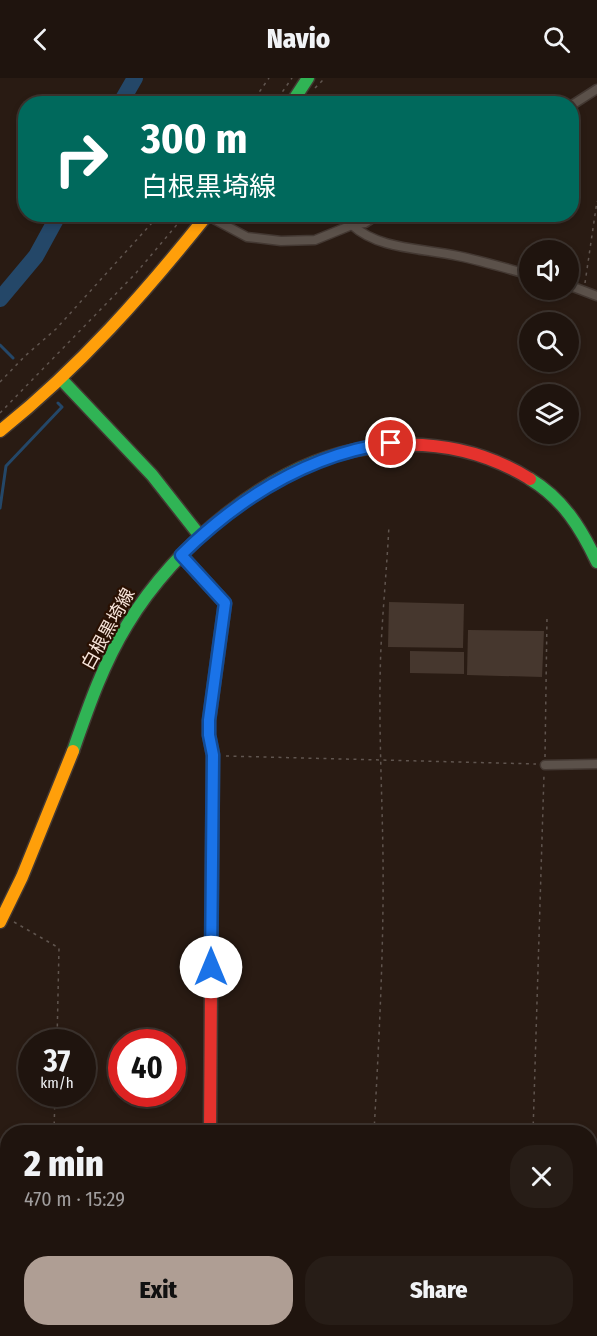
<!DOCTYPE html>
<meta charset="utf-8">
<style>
:root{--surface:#1f140e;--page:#271d17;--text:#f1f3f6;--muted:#a19e9e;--line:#3c332e;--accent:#af9e94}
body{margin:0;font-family:"Fira Sans Condensed","Noto Sans JP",sans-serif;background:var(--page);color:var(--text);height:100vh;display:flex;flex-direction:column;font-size:22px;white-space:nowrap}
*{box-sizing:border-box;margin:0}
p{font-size:20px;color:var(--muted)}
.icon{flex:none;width:33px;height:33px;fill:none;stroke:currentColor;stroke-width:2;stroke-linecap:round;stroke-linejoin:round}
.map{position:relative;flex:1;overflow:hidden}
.sheet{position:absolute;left:0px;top:1047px;width:597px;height:212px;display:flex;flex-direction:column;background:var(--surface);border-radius:24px 24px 0 0;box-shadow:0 3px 9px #0003,0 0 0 2px var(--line)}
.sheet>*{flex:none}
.banner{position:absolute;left:18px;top:18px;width:561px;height:126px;border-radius:24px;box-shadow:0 3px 9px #0003,0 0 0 2px var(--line);background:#00695c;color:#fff;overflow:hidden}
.fabs{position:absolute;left:519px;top:162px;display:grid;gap:12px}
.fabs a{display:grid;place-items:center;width:60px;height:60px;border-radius:50%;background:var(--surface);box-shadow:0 3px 9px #0003,0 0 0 2px var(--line);font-size:30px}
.speed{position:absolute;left:18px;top:951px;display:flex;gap:12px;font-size:30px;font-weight:700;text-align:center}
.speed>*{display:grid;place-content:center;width:78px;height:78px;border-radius:50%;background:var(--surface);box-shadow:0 3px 9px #0003,0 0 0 2px var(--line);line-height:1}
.speed small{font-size:15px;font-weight:400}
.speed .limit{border:9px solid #d22;background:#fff;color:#111}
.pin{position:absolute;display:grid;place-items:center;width:51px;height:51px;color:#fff;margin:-26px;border:3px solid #fff;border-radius:50%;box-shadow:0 2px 6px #0007}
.me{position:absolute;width:66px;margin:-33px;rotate:0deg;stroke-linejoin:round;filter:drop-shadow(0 0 4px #0008)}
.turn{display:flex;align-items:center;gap:21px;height:126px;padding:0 24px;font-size:27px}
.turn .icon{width:78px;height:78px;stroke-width:2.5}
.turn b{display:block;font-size:42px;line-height:51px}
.round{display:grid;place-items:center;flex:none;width:63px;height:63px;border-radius:24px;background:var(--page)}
.headline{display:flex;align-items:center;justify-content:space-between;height:102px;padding:0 24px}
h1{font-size:36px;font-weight:800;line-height:45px}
.action{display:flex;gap:12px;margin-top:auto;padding:12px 24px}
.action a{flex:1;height:69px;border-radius:24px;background:var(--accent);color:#111;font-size:24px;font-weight:800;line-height:69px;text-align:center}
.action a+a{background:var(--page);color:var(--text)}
header{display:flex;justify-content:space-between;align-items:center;height:78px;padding:0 24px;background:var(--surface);font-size:27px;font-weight:800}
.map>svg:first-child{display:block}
</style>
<header><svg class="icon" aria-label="back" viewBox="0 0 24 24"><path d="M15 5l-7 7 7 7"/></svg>Navio<svg class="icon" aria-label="search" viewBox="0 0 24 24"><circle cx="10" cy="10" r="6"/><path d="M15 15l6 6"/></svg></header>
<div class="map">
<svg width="597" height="1258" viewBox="0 0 597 1258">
<rect width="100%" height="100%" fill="#291b13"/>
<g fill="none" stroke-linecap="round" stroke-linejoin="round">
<g stroke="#244768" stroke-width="3">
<path d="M 0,267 L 13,280"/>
<path d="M 0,430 L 6,388 L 62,329 L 58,325"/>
<path d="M 590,1124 L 597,1119"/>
<path d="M 476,1258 L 481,1251"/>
</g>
<g stroke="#244768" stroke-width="16">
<path d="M 120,26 L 135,0"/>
<path d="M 0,221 L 36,178 L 59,136"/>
</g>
</g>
<g fill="#46372e">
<path d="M 389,524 L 464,526 L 463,570 L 388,569 Z"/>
<path d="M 468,552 L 544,553 L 542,599 L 467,597 Z"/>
<path d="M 410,573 L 464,574 L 464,596 L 410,595 Z"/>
</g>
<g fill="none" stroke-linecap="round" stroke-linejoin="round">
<g stroke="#433832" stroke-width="11">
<g id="street">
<path d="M 572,27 L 597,11"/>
<path d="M 208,138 L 247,159 L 281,163 L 315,162 L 352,147 L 365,145 L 379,136"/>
<path d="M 352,147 C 379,172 423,170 458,178 C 482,183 506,190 530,197"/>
<path d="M 568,207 L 597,218"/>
<path d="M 545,687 L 597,686"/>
<path d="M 0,1079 L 8,1079"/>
<path d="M 590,1096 L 597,1097"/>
</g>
</g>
<g stroke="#433832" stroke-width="15">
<g id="fast">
<path d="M 291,26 L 308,0"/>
<path d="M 61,301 L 152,397 L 200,458"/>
<path d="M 530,401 C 563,421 581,450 597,484"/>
<path d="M 181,477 L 225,525 L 209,643 L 209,657 L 213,677 L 211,907"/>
<path d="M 73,673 C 88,630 103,586 127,547 C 175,467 273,383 368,370"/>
</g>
</g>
<g stroke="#433832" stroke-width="15">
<g id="slow">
<path d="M 0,353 C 79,290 145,215 208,136"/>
<path d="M 0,844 L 22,799 L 73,673"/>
</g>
</g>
<g stroke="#433832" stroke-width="15">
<g id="jam">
<path d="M 368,370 C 426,361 480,370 530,401"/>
<path d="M 210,1054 L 211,907"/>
</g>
</g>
<g stroke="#60554f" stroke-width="1.5" stroke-dasharray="3 4.5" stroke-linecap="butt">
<path d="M 315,10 L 325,0"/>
<path d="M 251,26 L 269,0"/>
<path d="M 274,26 L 292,0"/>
<path d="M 434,26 L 448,20 L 480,26"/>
<path d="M 585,205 L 597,123"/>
<path d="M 0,304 L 25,278 L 56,251 L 160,136"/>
<path d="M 0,335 L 136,195 L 186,136"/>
<path d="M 226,678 L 536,686"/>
<path d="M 545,679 L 547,539"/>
<path d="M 14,844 L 59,870 L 57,964"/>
<path d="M 54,1054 L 55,1016"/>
<path d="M 374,1054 C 379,962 384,870 383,778 C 382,708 378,639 381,569 C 383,528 387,488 389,447"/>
<path d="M 533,1054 L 544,696"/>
<path d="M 43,1258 L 43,1251"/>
<path d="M 207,1258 L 207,1251"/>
<path d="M 369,1258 L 369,1251"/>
<path d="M 456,1258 L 461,1251"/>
</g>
<use href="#street" stroke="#5b514a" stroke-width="8"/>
<use href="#fast" stroke="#30b455" stroke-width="12"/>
<use href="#slow" stroke="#ff9f0a" stroke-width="12"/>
<use href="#jam" stroke="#e5322d" stroke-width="12"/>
</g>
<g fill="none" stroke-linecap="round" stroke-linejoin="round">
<g stroke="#114b97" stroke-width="15">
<path id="route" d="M 211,889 L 213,677 L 209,657 L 209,642 L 225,525 L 181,477 C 240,419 308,376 391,365"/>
</g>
<use href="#route" stroke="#1a73e8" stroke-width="10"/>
</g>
<g text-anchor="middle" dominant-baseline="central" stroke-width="4.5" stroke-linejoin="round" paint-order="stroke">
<g font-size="18" fill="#f7e4da" stroke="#291002">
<text transform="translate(108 551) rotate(-61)">白根黒埼線</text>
</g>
</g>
</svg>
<div class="fabs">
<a><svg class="icon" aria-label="sound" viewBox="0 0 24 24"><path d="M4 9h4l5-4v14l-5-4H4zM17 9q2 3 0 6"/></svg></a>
<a><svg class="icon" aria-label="search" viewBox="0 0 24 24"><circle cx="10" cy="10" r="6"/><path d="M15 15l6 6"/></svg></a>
<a><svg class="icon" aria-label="layers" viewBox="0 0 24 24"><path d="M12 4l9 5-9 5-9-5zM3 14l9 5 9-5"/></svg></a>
</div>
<div class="speed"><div>37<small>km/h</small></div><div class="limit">40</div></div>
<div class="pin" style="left:391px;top:365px;background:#d93025"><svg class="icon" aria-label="arrive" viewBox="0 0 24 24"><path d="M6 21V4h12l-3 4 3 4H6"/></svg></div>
<svg class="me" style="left:211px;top:889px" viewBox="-20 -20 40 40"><circle r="19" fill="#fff"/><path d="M0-13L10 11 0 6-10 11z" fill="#1a73e8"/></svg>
<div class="banner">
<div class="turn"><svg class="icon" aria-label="right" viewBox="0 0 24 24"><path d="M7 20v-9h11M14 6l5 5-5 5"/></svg><div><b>300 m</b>白根黒埼線</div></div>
</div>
<section class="sheet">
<div class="headline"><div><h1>2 min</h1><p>470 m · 15:29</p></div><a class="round"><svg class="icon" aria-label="close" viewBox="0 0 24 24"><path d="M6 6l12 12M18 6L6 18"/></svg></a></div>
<div class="action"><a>Exit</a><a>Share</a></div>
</section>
</div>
